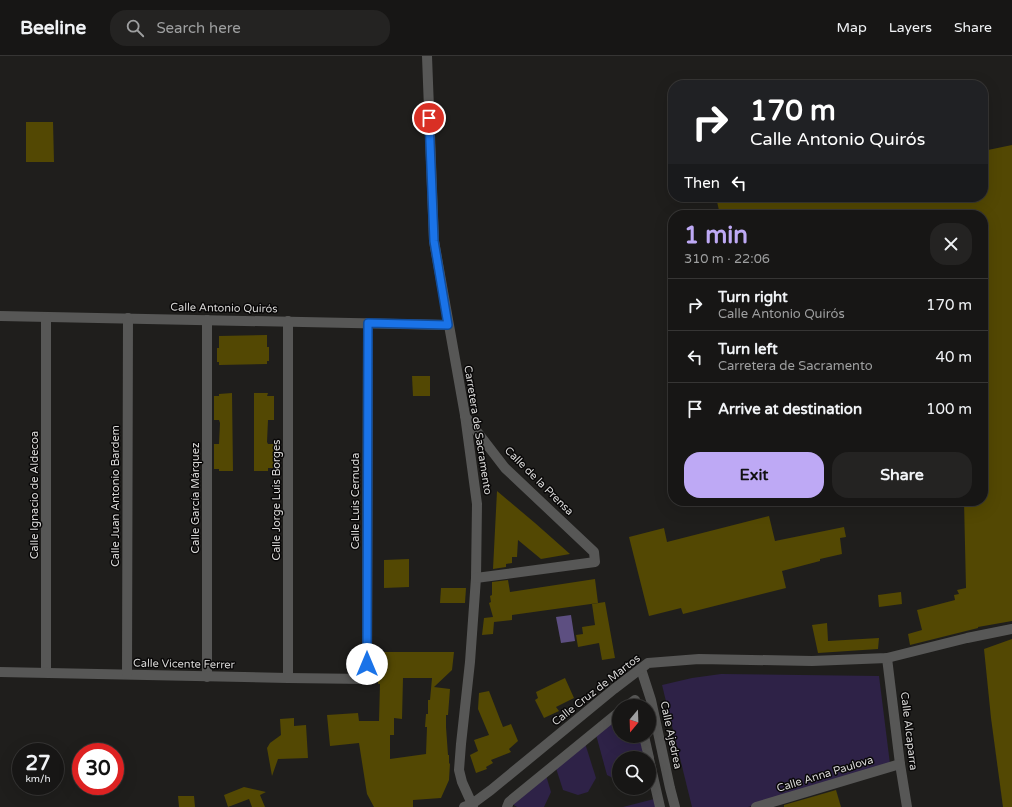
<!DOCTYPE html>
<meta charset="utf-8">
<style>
:root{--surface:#171615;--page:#242322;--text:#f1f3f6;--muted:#9e9fa0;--line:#363534;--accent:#bea9f5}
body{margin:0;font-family:"Varela Round",sans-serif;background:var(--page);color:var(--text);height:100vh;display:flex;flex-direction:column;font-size:15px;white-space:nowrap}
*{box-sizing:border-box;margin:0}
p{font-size:13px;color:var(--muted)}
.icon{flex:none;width:22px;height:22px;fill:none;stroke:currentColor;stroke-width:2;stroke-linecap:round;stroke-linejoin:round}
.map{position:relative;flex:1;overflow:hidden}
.side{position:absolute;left:668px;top:154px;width:320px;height:296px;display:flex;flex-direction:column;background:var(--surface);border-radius:16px;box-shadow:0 4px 16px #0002,0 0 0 1px var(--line)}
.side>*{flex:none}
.guide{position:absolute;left:668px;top:24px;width:320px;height:122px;border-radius:16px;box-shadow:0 4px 16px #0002,0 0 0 1px var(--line);background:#202124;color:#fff;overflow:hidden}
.needle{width:26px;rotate:199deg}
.buttons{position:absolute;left:612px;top:643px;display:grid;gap:8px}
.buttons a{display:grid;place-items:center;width:44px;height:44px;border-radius:50%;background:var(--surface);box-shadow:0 4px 16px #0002,0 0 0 1px var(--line);font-size:20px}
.speed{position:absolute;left:12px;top:687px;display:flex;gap:8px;font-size:20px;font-weight:700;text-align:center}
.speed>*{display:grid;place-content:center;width:52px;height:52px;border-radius:50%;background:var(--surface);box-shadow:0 4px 16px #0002,0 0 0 1px var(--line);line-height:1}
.speed small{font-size:10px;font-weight:400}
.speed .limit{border:6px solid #d22;background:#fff;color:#111}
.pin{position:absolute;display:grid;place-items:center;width:34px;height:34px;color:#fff;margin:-17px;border:2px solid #fff;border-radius:50%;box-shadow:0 1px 4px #0007}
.me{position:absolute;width:44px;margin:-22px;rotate:0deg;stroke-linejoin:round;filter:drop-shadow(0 0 3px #0008)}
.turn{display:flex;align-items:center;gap:14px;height:84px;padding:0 16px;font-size:18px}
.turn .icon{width:52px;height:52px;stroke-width:2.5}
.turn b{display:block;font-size:28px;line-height:34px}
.then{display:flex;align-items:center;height:38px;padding:0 16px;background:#0003;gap:8px;font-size:15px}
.round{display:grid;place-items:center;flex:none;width:42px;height:42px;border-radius:16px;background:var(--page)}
.summary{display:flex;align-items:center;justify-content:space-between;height:68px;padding:0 16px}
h1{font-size:24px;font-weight:800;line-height:30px;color:var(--accent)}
.cta{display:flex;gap:8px;margin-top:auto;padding:8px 16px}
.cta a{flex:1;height:46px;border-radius:16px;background:var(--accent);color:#111;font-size:16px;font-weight:800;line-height:46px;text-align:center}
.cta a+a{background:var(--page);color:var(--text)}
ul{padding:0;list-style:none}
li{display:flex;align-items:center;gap:12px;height:52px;padding:0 16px;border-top:1px solid var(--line)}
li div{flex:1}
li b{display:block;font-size:15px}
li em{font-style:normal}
header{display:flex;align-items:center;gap:24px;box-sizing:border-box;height:56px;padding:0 20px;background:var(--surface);border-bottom:1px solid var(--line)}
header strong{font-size:19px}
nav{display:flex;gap:22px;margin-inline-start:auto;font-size:14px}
.search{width:280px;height:36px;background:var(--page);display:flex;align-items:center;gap:10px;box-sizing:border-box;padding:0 14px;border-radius:16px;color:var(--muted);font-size:15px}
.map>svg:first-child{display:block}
</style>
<header>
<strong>Beeline</strong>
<div class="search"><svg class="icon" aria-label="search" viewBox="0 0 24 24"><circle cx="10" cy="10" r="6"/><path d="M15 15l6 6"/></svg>Search here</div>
<nav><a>Map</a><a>Layers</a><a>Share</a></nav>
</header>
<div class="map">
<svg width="1012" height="751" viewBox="0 0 1012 751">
<rect width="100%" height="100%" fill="#1f1e1c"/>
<g fill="#2e2247">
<path d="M 721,618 L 879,620 L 890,708 L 748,751 L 692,751 L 662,629 L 692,622 Z"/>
<path d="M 619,656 L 619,680 L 644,680 L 649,702 L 619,702 L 619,725 L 607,719 L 595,675 Z"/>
<path d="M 584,684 L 596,722 L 588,736 L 578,739 L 563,734 L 555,709 Z"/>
<path d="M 545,716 L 551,736 L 544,751 L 517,751 L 509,746 Z"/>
<path d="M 658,742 L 660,751 L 623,751 Z"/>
</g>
<path fill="#5d4f81" d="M 571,559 L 575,585 L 561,587 L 556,561 Z"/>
<g fill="#534803" fill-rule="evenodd">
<path d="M 26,66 L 53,66 L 54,106 L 26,106 Z"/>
<path d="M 1012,89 L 1012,565 L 978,571 L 978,572 L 910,589 L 908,578 L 922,574 L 917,554 L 955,544 L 954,539 L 959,538 L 957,534 L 966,532 L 964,445 L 983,445 L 983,159 L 720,159 L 716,141 L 983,141 L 983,95 Z"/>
<path d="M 267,279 L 267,291 L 269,291 L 269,305 L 267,305 L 267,308 L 219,309 L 219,306 L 217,306 L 217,292 L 219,292 L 219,280 Z"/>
<path d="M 412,320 L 430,320 L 430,340 L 413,340 Z"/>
<path d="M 232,337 L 233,415 L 219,415 L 219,413 L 214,413 L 214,388 L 219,388 L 220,367 L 219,364 L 214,364 L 214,340 L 219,340 L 219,338 Z"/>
<path d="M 254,337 L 268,337 L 267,340 L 274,340 L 274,364 L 268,364 L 267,386 L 268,388 L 274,388 L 274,412 L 268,412 L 268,415 L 254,415 Z"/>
<path d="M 497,435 L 535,467 L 570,498 L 541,503 L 518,484 L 517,501 L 512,501 L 512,507 L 506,508 L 506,511 L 493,513 Z"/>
<path d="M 769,460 L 775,485 L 844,471 L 846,481 L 840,482 L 842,498 L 820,503 L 820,505 L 782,515 L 786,532 L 683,558 L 681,552 L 649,560 L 629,481 L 664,472 L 667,486 Z"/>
<path d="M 409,503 L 409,531 L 384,532 L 384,504 Z"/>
<path d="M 595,523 L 598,547 L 512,559 L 512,564 L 494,566 L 493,578 L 482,579 L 484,562 L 493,561 L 489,547 L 491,546 L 490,540 L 492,539 L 492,526 L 508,524 L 510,536 Z"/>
<path d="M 441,532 L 466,532 L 465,547 L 440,547 Z"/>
<path d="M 901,536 L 902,548 L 879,551 L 878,539 Z"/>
<path d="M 605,546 L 615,602 L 602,604 L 599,587 L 578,591 L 576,579 L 583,578 L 582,571 L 595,569 L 592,548 Z"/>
<path d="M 827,567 L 828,585 L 879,582 L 878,593 L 818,597 L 812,569 Z"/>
<path d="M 1012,583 L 1012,751 L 1003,751 L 991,662 L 984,593 Z"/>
<path d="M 378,596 L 454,596 L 452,614 L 434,631 L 450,633 L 448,659 L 446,659 L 446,671 L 448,699 L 449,699 L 449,708 L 450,707 L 449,724 L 441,742 L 413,744 L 413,751 L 374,751 L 367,738 L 359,687 L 330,690 L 327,659 L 358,657 L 359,665 L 379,665 L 380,628 L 378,628 ZM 403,622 L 432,622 L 430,644 L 428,644 L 428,658 L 426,658 L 425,671 L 427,671 L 426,698 L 390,703 L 390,679 L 394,679 L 394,662 L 402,663 Z"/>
<path d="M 565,622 L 574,642 L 556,651 L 559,655 L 544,662 L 535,644 L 538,642 L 536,636 Z"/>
<path d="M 489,635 L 503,671 L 511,668 L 518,685 L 509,693 L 511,696 L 491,704 L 493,707 L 486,711 L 487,713 L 476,717 L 470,699 L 478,695 L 474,684 L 489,679 L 478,653 L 479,637 Z"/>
<path d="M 294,662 L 294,670 L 306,669 L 308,702 L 278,703 L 272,720 L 267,692 L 270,687 L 281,679 L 280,663 Z"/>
<path d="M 244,731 L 266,736 L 260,739 L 265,751 L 252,751 L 249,743 L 228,751 L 224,739 Z"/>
<path d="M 836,734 L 841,751 L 784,751 L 784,749 Z"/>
<path d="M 178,740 L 194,740 L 195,751 L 179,751 Z"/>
</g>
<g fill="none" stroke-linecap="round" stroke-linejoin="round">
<g stroke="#575756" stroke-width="10">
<path d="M 427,0 L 434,185 L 465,359 L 477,448 L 476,522 L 470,606 L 461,688 L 459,714 L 462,726 L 472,748 L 473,751"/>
<path d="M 0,260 L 448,269"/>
<path d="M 46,261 L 46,616"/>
<path d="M 207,264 L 207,621"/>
<path d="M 288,265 L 288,622"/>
<path d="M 465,360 L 505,412 L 594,496 L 595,506 L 476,522"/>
<path d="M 887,602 L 900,708 L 907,751"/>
<path d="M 641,613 L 651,644 L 670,732 L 675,751"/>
<path d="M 0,616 L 288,622 L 367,623 L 368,267"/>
<path d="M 127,618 L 128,262"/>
<path d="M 627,650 L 635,644 L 636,650"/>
<path d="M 644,680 L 649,702"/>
<path d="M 649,703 L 660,751"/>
<path d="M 464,751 L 472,748 L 491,734 L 614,633 L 648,607 L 699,603 L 812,605 L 887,602 L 967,582 L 1012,573"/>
<path d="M 507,751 L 509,746 L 619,656"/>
<path d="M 756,751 L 900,708"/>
</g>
</g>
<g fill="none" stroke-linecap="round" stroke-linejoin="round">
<g stroke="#114b97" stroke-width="10">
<path id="route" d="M 367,608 L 368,267 L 448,269 L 434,185 L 429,62"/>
</g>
<use href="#route" stroke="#1a73e8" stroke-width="7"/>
</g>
<g text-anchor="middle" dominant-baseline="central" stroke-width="3" stroke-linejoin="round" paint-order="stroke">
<g font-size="11" fill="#d8d7d6" stroke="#090808">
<text transform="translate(224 252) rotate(1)">Calle Antonio Quirós</text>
<text transform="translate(478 374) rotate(81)">Carretera de Sacramento</text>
<text transform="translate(539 425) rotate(45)">Calle de la Prensa</text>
<text transform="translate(34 439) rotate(-90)">Calle Ignacio de Aldecoa</text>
<text transform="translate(115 440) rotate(-90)">Calle Juan Antonio Bardem</text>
<text transform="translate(195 442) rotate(-90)">Calle García Márquez</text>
<text transform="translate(276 444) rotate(-90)">Calle Jorge Luis Borges</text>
<text transform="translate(355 445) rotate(-90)">Calle Luis Cernuda</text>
<text transform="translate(184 608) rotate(1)">Calle Vicente Ferrer</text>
<text transform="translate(596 634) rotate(-38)">Calle Cruz de Martos</text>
<text transform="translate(909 675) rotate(83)">Calle Alcaparra</text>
<text transform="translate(671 679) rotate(78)">Calle Ajedrea</text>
<text transform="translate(825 718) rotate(-17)">Calle Anna Paulova</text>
</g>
</g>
</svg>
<div class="buttons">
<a><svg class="needle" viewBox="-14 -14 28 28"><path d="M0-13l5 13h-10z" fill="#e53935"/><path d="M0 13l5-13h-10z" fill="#9e9fa0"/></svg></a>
<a><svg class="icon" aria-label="search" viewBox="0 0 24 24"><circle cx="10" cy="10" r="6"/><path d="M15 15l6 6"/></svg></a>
</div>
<div class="speed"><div>27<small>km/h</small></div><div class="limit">30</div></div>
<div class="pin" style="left:429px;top:62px;background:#d93025"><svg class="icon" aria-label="arrive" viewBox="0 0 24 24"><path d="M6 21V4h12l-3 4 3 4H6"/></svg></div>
<svg class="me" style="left:367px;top:608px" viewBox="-20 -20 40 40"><circle r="19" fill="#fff"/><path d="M0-13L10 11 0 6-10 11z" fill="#1a73e8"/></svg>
<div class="guide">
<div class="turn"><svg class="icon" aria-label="right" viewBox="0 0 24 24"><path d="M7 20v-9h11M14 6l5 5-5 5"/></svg><div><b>170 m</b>Calle Antonio Quirós</div></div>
<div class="then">Then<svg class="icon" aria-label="left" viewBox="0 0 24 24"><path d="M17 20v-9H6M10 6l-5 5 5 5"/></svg></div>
</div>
<section class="side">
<div class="summary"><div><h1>1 min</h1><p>310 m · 22:06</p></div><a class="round"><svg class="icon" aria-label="close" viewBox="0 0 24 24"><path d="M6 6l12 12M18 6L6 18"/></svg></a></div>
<ul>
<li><svg class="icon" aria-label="right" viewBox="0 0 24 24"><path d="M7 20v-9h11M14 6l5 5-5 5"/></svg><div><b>Turn right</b><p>Calle Antonio Quirós</p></div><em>170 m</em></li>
<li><svg class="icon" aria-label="left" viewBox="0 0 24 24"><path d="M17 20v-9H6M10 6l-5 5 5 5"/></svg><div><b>Turn left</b><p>Carretera de Sacramento</p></div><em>40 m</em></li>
<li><svg class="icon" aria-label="arrive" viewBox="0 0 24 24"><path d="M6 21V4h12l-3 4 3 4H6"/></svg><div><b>Arrive at destination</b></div><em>100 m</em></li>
</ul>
<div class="cta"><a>Exit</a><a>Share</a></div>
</section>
</div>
